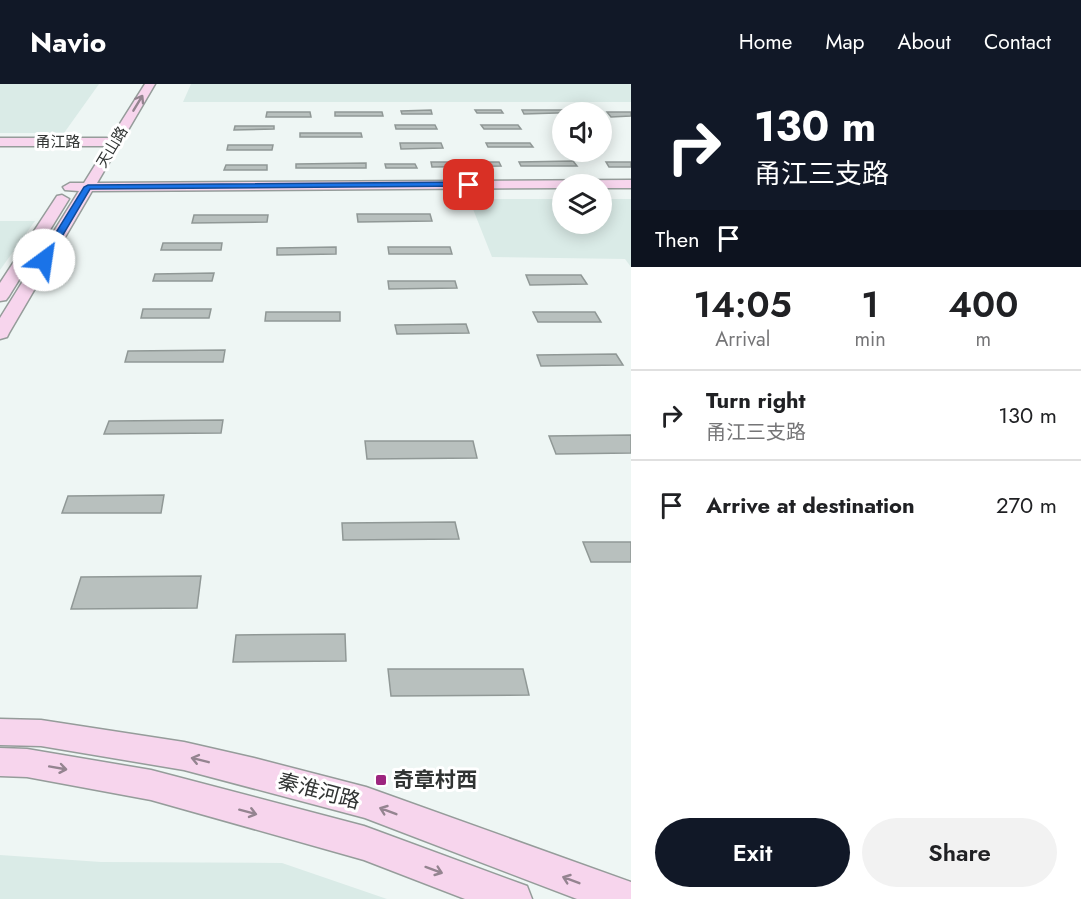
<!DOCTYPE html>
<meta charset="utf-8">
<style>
:root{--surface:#fff;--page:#f2f2f2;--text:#202124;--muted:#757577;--line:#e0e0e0;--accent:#111827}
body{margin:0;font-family:Jost,"Noto Sans SC",sans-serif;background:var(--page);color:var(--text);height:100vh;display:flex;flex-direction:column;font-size:22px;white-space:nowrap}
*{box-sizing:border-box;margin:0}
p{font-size:20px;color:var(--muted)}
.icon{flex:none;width:33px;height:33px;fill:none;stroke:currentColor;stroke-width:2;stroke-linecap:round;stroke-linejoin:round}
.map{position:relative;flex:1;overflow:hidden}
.drawer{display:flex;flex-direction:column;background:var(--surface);width:450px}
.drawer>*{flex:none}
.hud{background:#111827;color:#fff;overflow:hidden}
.buttons{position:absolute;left:552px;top:18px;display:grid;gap:12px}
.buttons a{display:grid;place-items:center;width:60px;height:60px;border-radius:50%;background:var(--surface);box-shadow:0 3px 15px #0003;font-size:30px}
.pin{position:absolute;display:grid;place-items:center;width:51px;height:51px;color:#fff;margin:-26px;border-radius:12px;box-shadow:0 3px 9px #0006}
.me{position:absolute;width:66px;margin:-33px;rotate:31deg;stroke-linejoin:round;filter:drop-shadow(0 0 4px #0008)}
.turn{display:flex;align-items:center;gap:21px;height:126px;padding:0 24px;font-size:27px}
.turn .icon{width:78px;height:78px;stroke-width:2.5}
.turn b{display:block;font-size:42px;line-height:51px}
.then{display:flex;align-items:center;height:57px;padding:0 24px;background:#0003;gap:12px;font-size:22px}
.eta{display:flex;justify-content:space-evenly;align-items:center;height:102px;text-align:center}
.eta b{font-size:36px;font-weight:600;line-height:42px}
.primary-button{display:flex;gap:12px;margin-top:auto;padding:12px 24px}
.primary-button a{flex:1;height:69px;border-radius:36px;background:var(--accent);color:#fff;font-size:24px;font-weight:600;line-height:69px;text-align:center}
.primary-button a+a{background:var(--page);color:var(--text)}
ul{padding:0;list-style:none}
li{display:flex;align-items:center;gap:18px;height:90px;padding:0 24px;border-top:2px solid var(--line)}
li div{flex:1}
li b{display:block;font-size:22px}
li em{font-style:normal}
header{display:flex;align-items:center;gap:36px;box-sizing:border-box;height:84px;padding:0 30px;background:var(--accent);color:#fff}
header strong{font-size:28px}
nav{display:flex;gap:33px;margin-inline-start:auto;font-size:21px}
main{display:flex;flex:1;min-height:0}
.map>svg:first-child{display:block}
</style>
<header>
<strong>Navio</strong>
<nav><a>Home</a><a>Map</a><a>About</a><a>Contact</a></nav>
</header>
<main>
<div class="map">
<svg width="631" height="815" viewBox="0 0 631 815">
<rect width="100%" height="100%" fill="#eef6f4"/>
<g fill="#daebe7">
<path d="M 0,0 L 99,0 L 64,49 L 0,49 Z"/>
<path d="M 191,0 L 631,0 L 631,18 L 183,18 Z"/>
<path d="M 469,115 L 562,115 L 562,140 L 602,140 L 602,115 L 631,115 L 631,183 L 625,175 L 492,173 Z"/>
<path d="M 0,137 L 35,137 L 0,186 Z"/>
<path d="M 0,771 L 101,778 L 282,779 L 387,815 L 0,815 Z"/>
</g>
<g fill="#b8c0be" stroke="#909896" stroke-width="1.5">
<path d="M 431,26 L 432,30 L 402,30 L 401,27 Z"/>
<path d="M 475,26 L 501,26 L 503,29 L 477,29 Z"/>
<path d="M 522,26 L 585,26 L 588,28 L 524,30 Z"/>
<path d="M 267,28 L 310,28 L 311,33 L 266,33 Z"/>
<path d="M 335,28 L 382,28 L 383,32 L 335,32 Z"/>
<path d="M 607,28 L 631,28 L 631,32 L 611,33 Z"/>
<path d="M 395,41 L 435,41 L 437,45 L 396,45 Z"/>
<path d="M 481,41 L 518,41 L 521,45 L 484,45 Z"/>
<path d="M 235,42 L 274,42 L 274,45 L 234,46 Z"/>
<path d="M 300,49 L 361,49 L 362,53 L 300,53 Z"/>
<path d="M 400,59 L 441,59 L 443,64 L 401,65 Z"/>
<path d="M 486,59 L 530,59 L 533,63 L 488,63 Z"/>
<path d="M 228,61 L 273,61 L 272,66 L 227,66 Z"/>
<path d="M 573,77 L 577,82 L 521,82 L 519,78 Z"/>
<path d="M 431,78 L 499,78 L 501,82 L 432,83 Z"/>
<path d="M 606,78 L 631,78 L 631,83 L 609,83 Z"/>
<path d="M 366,79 L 366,84 L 296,84 L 296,80 Z"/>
<path d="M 385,80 L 415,80 L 417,84 L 386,84 Z"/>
<path d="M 226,81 L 267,81 L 267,86 L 224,86 Z"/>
<path d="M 357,130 L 430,130 L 432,137 L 358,138 Z"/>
<path d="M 194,131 L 268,131 L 267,138 L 192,139 Z"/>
<path d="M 163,159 L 222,159 L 221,166 L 161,166 Z"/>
<path d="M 336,163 L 336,170 L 277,171 L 277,164 Z"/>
<path d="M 388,163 L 450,163 L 452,170 L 389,170 Z"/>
<path d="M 214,189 L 212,197 L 153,197 L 155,190 Z"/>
<path d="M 526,191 L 581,191 L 587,200 L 530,201 Z"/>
<path d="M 388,197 L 455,197 L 457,204 L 389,205 Z"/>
<path d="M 143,225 L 211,225 L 209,234 L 141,234 Z"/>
<path d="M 266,228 L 340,228 L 340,237 L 265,237 Z"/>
<path d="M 533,228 L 595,228 L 601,238 L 538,238 Z"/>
<path d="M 466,240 L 469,249 L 397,250 L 395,241 Z"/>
<path d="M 225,266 L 223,278 L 125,278 L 128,267 Z"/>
<path d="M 616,270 L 623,281 L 541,282 L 537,271 Z"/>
<path d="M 223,336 L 221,349 L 104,350 L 109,337 Z"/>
<path d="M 631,351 L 631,369 L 556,370 L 549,352 Z"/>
<path d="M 365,357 L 473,357 L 477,374 L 367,375 Z"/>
<path d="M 164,411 L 161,429 L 62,429 L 68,412 Z"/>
<path d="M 455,438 L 459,455 L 343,456 L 342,439 Z"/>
<path d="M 583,458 L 631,458 L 631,478 L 591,478 Z"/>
<path d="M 201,492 L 197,524 L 71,525 L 81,493 Z"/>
<path d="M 345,550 L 346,577 L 233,578 L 236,551 Z"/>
<path d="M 388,585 L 523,585 L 529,611 L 391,612 Z"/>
</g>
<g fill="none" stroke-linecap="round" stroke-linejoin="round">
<g stroke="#959c9a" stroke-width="3">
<g id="secondary">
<path d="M 145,0 L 155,0 L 97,99 L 631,96 L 631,104 L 602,104 L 602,100 L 562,100 L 562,104 L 92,107 L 9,249 L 7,253 L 0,255 L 0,234 L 79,107 L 65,106 L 63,103 L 70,99 L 84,99 L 107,62 L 0,62 L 0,54 L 111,54 Z"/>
<path d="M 62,111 L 69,115 L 9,212 L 6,216 L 0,217 L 0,199 L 57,112 Z"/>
<path d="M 0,635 L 41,636 L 184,658 L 254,674 L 366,703 L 631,798 L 631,815 L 577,815 L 365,734 L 184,686 L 41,662 L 0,661 Z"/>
<path d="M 0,664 L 27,665 L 151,686 L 364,742 L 527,802 L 532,815 L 465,815 L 364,776 L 151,716 L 27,693 L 0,692 Z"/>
</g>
</g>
<use href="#secondary" fill="#f7d5ed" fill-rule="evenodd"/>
</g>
<defs><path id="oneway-shaft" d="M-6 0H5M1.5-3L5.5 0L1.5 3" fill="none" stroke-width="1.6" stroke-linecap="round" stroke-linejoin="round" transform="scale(1.5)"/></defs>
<g stroke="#948490">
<use href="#oneway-shaft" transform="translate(138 19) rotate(-59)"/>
<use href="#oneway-shaft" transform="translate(200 676) rotate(-166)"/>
<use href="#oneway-shaft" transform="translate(58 684) rotate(10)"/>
<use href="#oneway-shaft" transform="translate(388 727) rotate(-159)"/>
<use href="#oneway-shaft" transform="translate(248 728) rotate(15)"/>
<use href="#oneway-shaft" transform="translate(434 786) rotate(20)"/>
<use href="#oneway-shaft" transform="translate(571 796) rotate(-159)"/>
</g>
<path fill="#1a73e8" stroke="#114b97" stroke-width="1.5" d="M 469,98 L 472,101 L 471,102 L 90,105 L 47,178 L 39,176 L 84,103 L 88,101 Z"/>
<rect fill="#9d257f" stroke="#fff" stroke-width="2" x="375" y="690" width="12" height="12" rx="3"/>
<g text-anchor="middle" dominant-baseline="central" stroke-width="6" stroke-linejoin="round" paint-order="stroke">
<g font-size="15" fill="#313433" stroke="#fff">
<text x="58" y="58">甬江路</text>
<text transform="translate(112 63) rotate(-59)">天山路</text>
</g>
<g font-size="21" font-weight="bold" fill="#313433" stroke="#fff" text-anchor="start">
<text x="393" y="696">奇章村西</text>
</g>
<g font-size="21" fill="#313433" stroke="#fff">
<text transform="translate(319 707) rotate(15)">秦淮河路</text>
</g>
</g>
</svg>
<div class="buttons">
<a><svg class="icon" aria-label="sound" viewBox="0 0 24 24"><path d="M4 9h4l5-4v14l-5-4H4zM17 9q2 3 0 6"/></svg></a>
<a><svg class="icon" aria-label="layers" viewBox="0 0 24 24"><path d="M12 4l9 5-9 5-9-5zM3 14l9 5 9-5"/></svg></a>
</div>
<div class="pin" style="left:469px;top:101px;background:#d93025"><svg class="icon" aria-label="arrive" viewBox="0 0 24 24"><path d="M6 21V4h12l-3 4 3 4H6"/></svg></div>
<svg class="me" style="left:44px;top:176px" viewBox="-20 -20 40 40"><circle r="19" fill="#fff"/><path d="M0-13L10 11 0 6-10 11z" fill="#1a73e8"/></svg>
</div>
<section class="drawer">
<div class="hud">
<div class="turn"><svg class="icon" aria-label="right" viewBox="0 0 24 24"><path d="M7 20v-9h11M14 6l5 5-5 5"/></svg><div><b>130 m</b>甬江三支路</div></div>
<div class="then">Then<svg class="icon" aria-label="arrive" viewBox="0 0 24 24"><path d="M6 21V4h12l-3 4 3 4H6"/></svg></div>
</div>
<div class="eta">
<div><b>14:05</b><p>Arrival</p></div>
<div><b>1</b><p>min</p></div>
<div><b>400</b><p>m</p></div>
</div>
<ul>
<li><svg class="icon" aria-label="right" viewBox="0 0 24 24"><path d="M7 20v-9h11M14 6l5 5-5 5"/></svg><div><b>Turn right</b><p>甬江三支路</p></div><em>130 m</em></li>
<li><svg class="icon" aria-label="arrive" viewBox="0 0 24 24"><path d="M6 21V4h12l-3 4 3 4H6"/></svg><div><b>Arrive at destination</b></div><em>270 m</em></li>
</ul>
<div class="primary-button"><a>Exit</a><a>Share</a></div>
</section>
</main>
